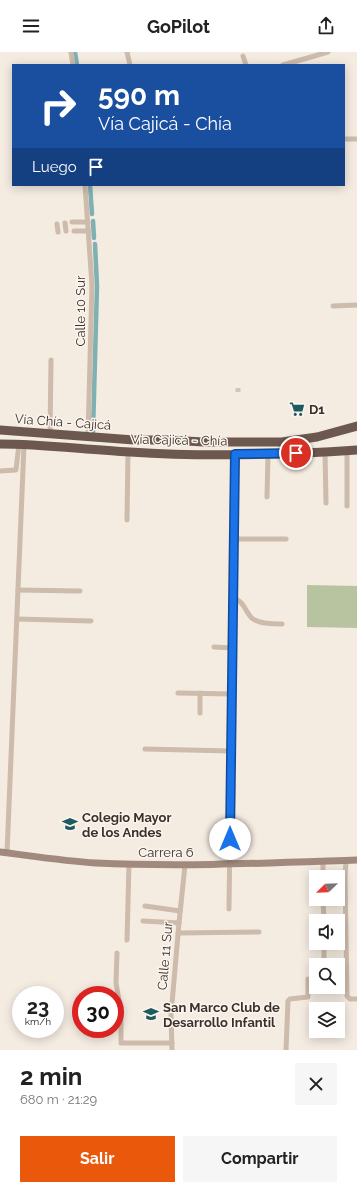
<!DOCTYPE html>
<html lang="es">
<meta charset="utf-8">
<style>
:root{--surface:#fff;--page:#f6f6f6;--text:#222;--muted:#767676;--accent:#ea580c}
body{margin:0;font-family:Raleway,sans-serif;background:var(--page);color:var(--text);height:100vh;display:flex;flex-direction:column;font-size:15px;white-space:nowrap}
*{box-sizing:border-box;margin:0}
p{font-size:13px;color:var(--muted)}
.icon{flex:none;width:22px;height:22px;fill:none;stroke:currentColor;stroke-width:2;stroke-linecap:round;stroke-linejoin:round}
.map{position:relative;height:998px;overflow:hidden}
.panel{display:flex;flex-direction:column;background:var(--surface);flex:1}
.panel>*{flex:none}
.banner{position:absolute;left:12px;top:12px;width:333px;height:122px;border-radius:0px;box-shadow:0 2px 10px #0003;background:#1a4fa0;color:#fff;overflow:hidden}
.needle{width:26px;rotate:247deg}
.tools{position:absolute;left:309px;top:818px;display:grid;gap:8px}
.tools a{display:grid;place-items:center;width:36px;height:36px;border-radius:0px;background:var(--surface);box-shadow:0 2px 10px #0003;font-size:20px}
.speed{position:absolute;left:12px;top:934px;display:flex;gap:8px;font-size:20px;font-weight:700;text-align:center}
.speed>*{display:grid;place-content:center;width:52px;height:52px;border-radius:50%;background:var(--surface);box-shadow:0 2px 10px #0003;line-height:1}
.speed small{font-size:10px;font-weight:400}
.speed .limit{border:6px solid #d22;background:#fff;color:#111}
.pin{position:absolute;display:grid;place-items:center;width:34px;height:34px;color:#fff;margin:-17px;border:2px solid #fff;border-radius:50%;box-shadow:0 1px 4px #0007}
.me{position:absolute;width:44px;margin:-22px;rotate:0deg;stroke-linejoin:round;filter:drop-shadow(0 0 3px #0008)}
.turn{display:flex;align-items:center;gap:14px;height:84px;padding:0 20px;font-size:18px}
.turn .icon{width:52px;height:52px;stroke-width:2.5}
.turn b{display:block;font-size:28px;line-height:34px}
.then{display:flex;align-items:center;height:38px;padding:0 20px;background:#0003;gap:8px;font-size:15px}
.round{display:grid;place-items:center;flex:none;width:42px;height:42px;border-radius:0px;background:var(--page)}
.overview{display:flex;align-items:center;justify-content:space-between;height:68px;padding:0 20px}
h1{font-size:24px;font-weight:700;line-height:30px}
.button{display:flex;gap:8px;margin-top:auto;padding:8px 20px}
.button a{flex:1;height:46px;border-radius:0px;background:var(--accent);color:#fff;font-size:16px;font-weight:700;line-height:46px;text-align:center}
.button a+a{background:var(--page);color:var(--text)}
header{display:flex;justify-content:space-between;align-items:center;height:52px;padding:0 20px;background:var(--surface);font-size:18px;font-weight:700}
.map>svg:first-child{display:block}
</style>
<header><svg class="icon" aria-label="menu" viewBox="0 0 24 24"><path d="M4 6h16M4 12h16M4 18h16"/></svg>GoPilot<svg class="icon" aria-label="share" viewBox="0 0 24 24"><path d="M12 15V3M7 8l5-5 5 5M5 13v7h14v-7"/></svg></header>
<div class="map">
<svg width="357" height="998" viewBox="0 0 357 998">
<rect width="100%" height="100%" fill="#f4ebe1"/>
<path fill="#b8c4a0" d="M 307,533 L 357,534 L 357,576 L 307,575 Z"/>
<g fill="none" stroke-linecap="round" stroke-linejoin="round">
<g stroke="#7fb0b2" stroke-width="4.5">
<path d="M 75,0 L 77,13"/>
<path d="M 90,133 L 92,162"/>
<path d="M 93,169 L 94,186"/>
<path d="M 93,380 L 97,234 L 95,192"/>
</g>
<path stroke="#cfc6bd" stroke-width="5" stroke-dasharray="5 2.5" stroke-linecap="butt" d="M 238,336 L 238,340"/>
<g stroke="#cdbbac" stroke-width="5">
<path d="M 71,0 L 73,13"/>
<path d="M 127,0 L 130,13"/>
<path d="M 243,4 L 246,13"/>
<path d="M 283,13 L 328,0"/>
<path d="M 344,87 L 357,87"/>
<path d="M 85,133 L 92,233 L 88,385"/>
<path d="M 72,170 L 88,170"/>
<path d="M 65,171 L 66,179"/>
<path d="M 57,172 L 58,180"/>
<path d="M 74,179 L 89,179"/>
<path d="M 333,254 L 357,253"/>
<path d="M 50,382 L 51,308"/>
<path d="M 325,400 L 326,451"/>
<path d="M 0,419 L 16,418 L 19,392"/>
<path d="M 267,445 L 268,402"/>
<path d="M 347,454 L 347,398"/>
<path d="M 127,468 L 128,400"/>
<path d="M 233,487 L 286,487"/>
<path d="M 18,538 L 80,539"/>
<path d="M 234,547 C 244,548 246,562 253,567 C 261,572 273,572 282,572"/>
<path d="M 17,567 L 91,569"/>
<path d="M 214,595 L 233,596"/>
<path d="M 178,641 L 232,642"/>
<path d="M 200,661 L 200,641"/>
<path d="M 145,697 L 231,699"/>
<path d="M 7,801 L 24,393"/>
<path d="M 346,809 L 345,826 L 347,944 L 350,947 L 357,947"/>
<path d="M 323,810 L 323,825"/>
<path d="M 323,847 L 324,869"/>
<path d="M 145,854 L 180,859"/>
<path d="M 229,857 L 235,402"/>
<path d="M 143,869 L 179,871"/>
<path d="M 178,881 L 259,880"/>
<path d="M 127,888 L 129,812"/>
<path d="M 324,891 L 324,909"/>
<path d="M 117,901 L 116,931 L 121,960 L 121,991 L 172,991"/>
<path d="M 172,998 L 171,963 L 179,871 L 185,813"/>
<path d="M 286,998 L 288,949 L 290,947 L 308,945 L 308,927"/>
</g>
<path stroke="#a18a7d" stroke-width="7" d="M 0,800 C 32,804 64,809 96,811 C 183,815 270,811 357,808"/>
<g stroke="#6c584f" stroke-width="9">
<path d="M 0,378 L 134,388 L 168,388 L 204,390 L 282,390 L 317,385 L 357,374"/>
<path d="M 0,392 C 43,392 87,398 130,400 C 205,405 282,403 357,398"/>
</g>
</g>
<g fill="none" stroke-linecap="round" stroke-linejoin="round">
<g stroke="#114b97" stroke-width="10">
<path id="route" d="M 230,787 L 235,402 L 296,401"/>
</g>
<use href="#route" stroke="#1a73e8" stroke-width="7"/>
</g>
<defs>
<g id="supermarket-bare" transform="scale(1.2)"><path d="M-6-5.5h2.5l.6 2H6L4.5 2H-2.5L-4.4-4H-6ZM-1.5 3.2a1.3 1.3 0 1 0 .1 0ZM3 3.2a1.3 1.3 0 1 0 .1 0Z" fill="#1f5a5e" stroke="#fbf5ee" stroke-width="2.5" paint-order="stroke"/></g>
<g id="school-bare" transform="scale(1.2)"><path d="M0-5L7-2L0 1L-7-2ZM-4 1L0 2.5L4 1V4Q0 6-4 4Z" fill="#1f5a5e" stroke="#fbf5ee" stroke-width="2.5" paint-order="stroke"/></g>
</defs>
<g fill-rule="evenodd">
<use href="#supermarket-bare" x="297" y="357"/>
<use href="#school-bare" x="70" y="772"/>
<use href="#school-bare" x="151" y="962"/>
</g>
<g text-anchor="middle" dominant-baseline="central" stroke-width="3" stroke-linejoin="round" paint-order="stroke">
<g font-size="13" fill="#3b302b" stroke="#fbf5ee">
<text transform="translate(80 259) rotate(-90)">Calle 10 Sur</text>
<text transform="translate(63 370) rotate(4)">Vía Chía - Cajicá</text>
<text transform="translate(179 388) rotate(1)">Vía Cajicá - Chía</text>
<text x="166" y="800">Carrera 6</text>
<text transform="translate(165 904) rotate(-85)">Calle 11 Sur</text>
</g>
<g font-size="13" font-weight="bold" fill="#3b302b" stroke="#fbf5ee" text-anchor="start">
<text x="309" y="357">D1</text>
<text x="82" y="765">Colegio Mayor<tspan x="82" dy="15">de los Andes</tspan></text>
<text x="163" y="955">San Marco Club de<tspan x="163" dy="15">Desarrollo Infantil</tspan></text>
</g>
</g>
</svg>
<div class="tools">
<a><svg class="needle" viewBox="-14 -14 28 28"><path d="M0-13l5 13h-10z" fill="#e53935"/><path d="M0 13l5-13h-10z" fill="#767676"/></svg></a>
<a><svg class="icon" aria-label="sound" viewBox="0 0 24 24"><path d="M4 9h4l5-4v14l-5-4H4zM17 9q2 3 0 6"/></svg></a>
<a><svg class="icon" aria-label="search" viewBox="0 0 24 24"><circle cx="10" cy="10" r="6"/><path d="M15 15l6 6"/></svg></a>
<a><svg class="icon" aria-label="layers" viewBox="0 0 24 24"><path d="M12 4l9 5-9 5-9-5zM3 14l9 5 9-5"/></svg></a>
</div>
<div class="speed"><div>23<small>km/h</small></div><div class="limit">30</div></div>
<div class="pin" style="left:296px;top:401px;background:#d93025"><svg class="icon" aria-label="arrive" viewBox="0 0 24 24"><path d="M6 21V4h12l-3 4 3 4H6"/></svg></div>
<svg class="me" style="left:230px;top:787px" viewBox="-20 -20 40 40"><circle r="19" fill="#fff"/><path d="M0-13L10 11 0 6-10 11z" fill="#1a73e8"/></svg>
<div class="banner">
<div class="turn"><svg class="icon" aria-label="right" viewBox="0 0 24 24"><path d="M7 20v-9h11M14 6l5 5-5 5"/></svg><div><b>590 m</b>Vía Cajicá - Chía</div></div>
<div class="then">Luego<svg class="icon" aria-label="arrive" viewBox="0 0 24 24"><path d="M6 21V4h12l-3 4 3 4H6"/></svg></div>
</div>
</div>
<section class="panel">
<div class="overview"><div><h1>2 min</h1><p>680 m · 21:29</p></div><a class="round"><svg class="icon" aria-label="close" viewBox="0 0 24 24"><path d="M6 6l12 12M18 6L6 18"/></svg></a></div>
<div class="button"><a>Salir</a><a>Compartir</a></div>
</section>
